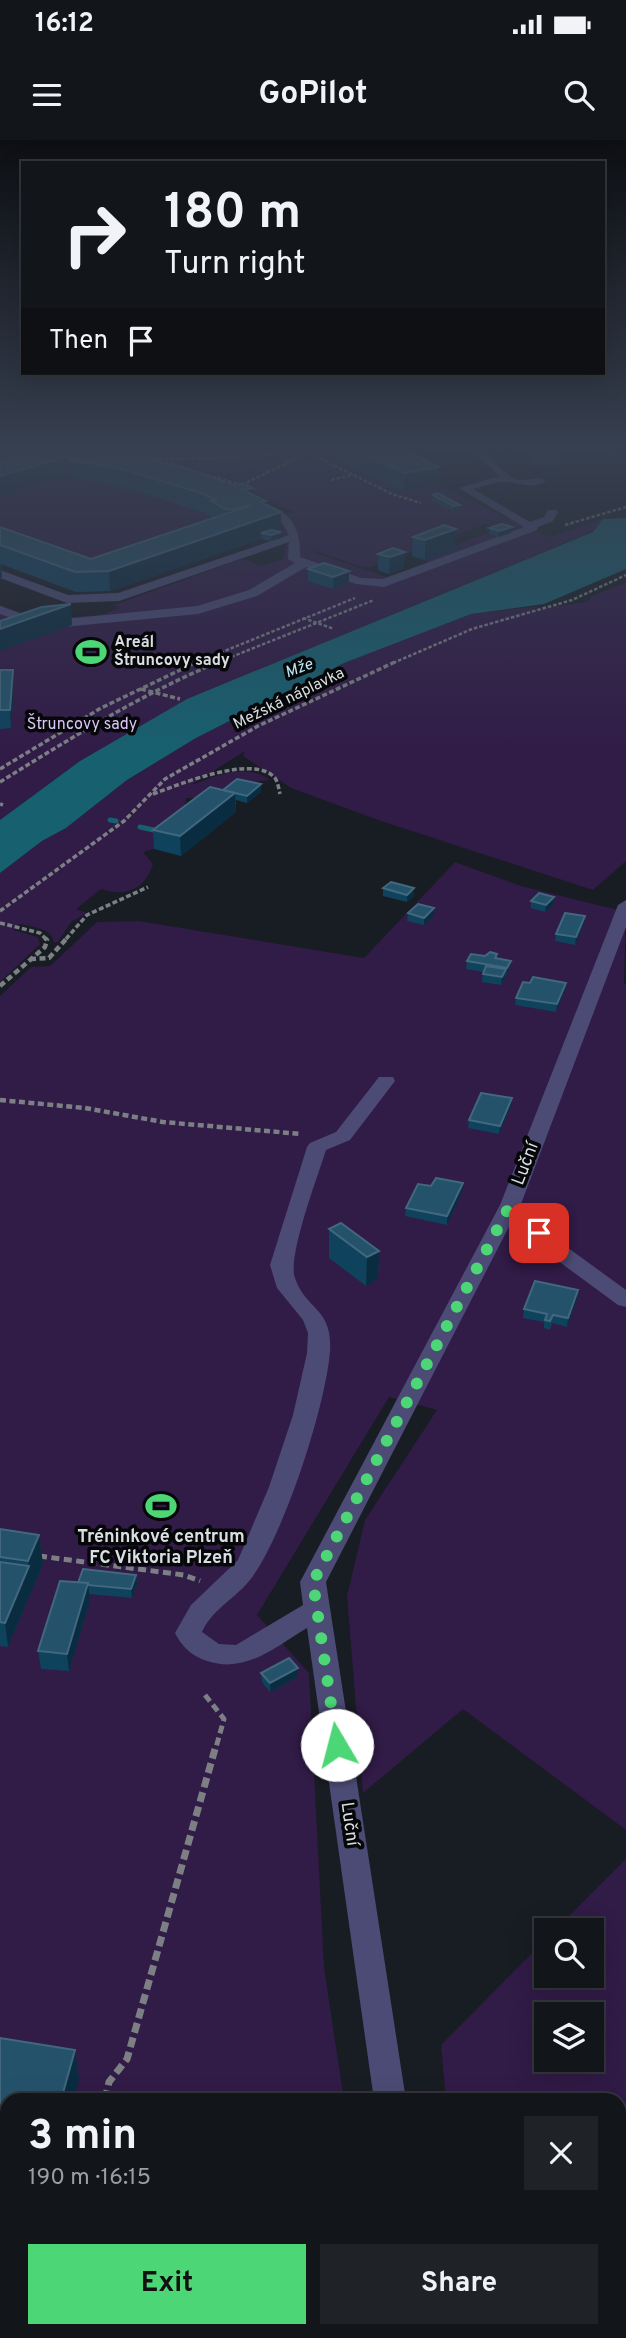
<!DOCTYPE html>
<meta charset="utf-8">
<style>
:root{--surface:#12151a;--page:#1f2227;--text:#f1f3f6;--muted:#9c9fa2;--line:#313439;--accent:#4cd676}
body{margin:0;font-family:Overpass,sans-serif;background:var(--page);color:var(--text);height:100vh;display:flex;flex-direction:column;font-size:26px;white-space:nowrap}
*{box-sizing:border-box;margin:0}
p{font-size:23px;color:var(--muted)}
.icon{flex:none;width:38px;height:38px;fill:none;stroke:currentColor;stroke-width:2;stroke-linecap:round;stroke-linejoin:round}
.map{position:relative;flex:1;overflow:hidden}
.drawer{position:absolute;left:0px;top:1953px;width:626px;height:245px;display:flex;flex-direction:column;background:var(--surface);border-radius:21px 21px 0 0;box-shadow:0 7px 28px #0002,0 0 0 2px var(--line)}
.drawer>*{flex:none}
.hud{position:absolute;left:21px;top:21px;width:584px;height:214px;border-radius:0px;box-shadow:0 7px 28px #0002,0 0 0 2px var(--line);background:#12151a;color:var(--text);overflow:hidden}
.buttons{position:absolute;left:534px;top:1778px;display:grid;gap:14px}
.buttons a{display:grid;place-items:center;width:70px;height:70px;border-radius:0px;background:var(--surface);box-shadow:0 7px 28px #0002,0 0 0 2px var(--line);font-size:35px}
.pin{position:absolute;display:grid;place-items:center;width:60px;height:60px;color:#fff;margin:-30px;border-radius:14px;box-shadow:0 4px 10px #0006}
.me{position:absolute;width:77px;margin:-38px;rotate:352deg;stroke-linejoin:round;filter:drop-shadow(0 0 5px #0008)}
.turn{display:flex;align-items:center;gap:24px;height:147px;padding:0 28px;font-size:32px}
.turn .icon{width:91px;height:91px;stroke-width:2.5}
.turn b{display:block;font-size:49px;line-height:60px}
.then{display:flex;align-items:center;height:66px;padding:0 28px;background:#0003;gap:14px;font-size:26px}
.round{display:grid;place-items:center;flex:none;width:74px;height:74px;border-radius:0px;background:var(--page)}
.head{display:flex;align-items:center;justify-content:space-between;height:119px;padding:0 28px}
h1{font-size:42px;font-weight:700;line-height:52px}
.action{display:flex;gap:14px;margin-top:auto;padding:14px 28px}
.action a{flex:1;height:80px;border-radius:0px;background:var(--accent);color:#111;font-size:28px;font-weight:700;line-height:80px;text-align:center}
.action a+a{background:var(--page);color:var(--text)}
.status{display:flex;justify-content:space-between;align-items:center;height:49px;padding:0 35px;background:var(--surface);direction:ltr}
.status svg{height:19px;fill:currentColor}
header{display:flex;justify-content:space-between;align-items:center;height:91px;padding:0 28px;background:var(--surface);font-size:32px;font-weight:700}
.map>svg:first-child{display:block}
</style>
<div class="status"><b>16:12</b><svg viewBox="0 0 49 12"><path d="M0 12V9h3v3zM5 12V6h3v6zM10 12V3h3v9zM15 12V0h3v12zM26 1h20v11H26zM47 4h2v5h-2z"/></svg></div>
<header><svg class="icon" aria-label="menu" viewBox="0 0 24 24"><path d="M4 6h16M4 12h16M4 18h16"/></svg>GoPilot<svg class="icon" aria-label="search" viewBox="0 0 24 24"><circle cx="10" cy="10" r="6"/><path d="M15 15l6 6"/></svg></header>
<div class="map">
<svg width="626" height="2198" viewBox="0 0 626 2198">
<rect width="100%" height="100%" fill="#181c23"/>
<g fill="#311b47" fill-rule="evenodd">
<path d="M 0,308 L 363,308 L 536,392 L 550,397 L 603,379 L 593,391 L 187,560 L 80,621 L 0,680 L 0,465 L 33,478 L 45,479 L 101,475 L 120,468 L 114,465 L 242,419 L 262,426 L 283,419 L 287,402 L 281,392 L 110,451 L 76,452 L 0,424 ZM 252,352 L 295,372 L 266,380 L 253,367 ZM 485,384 L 500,389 L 450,407 L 454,409 L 425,420 L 429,423 L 386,437 L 312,412 L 315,411 L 363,427 L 371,427 Z"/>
<path d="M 626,443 L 626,721 L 593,750 L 381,681 L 291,648 L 243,616 L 245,611 L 191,645 C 217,636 245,622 270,640 L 252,642 L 244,640 L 222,657 L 186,658 L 185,664 L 206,668 L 154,709 L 143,712 L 153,724 C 145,749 126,758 101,749 L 76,769 L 87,773 L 71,782 L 58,802 L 54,803 C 52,788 33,787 20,784 L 13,790 L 38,797 L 40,804 L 0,842 L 0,733 L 42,701 L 66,688 L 127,640 L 196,598 L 344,522 L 471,474 L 541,466 L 531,470 L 587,462 L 592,456 Z"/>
<path d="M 455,722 L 521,746 L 626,772 L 624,843 L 626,844 L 626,1690 L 463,1569 L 363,1653 L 347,1456 L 365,1380 L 437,1270 L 389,1257 L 257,1475 L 309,1533 L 324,1828 L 344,1960 L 7,1960 L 7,2191 L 379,2191 L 380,2198 L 0,2198 L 0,856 L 31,827 L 50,826 L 97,782 L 139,781 L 364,818 Z"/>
<path d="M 626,1719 L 626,2198 L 470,2198 L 469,2191 L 620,2191 L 620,1960 L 446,1960 L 441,1905 L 546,1799 L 546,1836 L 592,1836 L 592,1790 L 555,1790 ZM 546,1874 L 592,1874 L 592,1920 L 546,1920 Z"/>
</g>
<path fill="#176070" d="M 626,378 L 626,429 L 544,464 L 471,474 L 344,523 L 196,598 L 127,640 L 66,688 L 42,701 L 0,733 L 0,680 L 80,621 L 187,559 L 593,392 L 603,379 Z"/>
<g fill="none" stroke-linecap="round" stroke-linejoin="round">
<g stroke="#176070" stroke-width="5">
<path d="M 110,680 L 116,681"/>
<path d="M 140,687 L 154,690"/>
</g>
<g stroke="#7c8085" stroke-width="2.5" stroke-dasharray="3.5 2" stroke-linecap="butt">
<path d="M 311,311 L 321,319 L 392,354 L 421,363"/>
<path d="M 148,319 L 227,318 L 311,311 L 308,308"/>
<path d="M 149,319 L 168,308"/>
<path d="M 186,329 L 241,345"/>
<path d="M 331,340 L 351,335"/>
<path d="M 242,345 L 311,311 L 323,308"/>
<path d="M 565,385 L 626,367"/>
<path d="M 303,478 L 334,489"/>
<path d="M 195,523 L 355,458"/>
<path d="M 216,523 L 374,460"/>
<path d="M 393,523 L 472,489 L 572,460 L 626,435"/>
</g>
<g stroke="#7c8085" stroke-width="3.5" stroke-dasharray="5 2.5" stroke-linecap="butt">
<path d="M 141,549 L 180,559"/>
<path d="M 0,629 L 101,568 L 199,521"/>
<path d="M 0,642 C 71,598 143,553 221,521"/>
<path d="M 153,654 C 178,645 254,613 275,638 C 278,642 279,650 280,654"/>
<path d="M 0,664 L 3,665"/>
<path d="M 0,771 L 124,681 L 165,639 L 258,586 L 397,521"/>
<path d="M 0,783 L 40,793 L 46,799"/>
<path d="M 66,799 L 87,775 L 148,747"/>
</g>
<g stroke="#7c8085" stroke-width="4.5" stroke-dasharray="6 3.5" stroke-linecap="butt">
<path d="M 30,819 L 49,818 L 67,798"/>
<path d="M 0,846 L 45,807 L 47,800 L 45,798"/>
<path d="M 0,960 L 85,968 L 163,982 L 301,994"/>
</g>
<g stroke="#7c8085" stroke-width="5" stroke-dasharray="8 4.5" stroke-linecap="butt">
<path d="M 39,1416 L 184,1435 L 200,1441"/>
<path d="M 205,1555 L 224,1579 L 215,1611"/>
</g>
<g stroke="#7c8085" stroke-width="7" stroke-dasharray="10 5" stroke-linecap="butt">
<path d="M 105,1960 L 109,1942 L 127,1919 L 215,1609"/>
<path d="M 3,2198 L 8,2191"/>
</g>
<g fill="#4b4b75" fill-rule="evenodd">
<path d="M 0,308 L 58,313 L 63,316 L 58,319 L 0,313 Z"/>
<path d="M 470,308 L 481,308 C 491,317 507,338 519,340 C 529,341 538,335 546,341 C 531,351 517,341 502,342 C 493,342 482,347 473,349 L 530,382 L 544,377 L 548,370 L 556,370 L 558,372 L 553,381 L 538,387 L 537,390 L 384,447 L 356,444 L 306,427 L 257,456 L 198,474 L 42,489 L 0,474 L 0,466 L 43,481 L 197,466 L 249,450 L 295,423 L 288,419 L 289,402 L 119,461 L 67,463 L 0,438 L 0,430 L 68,455 L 118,453 L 289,395 L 283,384 L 251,365 L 250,363 L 255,360 C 288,371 301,382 300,417 L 361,438 L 383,439 L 524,387 L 459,348 L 499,336 Z"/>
<path d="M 602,308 L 612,308 L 617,314 L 608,316 Z"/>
<path d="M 626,760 L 626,787 L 521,1064 L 560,1102 L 626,1150 L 626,1167 L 618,1165 L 546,1112 L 513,1079 L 326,1442 L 406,1960 L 374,1960 L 307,1488 C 275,1507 246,1534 207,1521 C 192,1516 182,1507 175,1493 L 191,1465 L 238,1420 L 269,1347 L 293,1275 L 307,1213 L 308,1193 L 303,1180 L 277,1148 L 270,1125 L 307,1007 L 310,1003 L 336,992 L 379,937 L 393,937 L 395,941 L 350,1000 L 326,1010 C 318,1036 287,1117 295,1138 C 306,1171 333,1167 330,1212 C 325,1268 286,1387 255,1433 C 241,1456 213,1467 202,1492 L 219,1504 L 236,1505 L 303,1465 L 300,1442 L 500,1065 L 618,765 Z"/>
<path d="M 267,2191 L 323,2191 L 320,2198 L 264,2198 Z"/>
<path d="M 406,2191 L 442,2191 L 443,2198 L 407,2198 Z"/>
</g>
</g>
<g fill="#0f425d">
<path d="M 320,308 L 400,308 L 438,345 L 404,352 L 320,311 Z"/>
<path d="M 527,308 L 560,308 L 559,325 L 533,325 Z"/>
<path d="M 87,309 L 87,312 L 148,318 L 253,354 L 266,361 L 266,365 L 281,372 L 281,398 L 271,401 L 261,399 L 110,451 L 76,452 L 1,424 L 2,438 L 0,439 L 0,387 L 91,419 L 211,379 L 211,377 L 202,372 L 116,345 L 71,338 L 71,334 L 0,322 Z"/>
<path d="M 437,353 L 460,371 L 454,372 L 432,361 L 433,355 Z"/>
<path d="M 489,388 L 511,393 L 499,397 L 489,394 Z"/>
<path d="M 413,397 L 455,409 L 425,420 L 412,416 Z"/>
<path d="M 393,408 L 404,428 L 389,434 L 378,430 L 378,414 Z"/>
<path d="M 308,429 L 349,431 L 349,443 L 333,449 L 308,441 Z"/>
<path d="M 0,530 L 14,548 L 11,588 L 0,589 Z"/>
<path d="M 223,650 L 261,652 L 247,663 L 236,660 L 236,672 L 181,716 L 154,709 L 153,690 Z"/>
<path d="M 383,748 L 414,756 L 407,762 L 383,756 Z"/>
<path d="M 554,757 L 553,765 L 545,772 L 531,768 L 531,761 Z"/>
<path d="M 408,773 L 434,776 L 424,785 L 407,781 Z"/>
<path d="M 584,784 L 575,805 L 555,801 L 556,794 Z"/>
<path d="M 497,814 L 497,818 L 510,828 L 501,845 L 482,842 L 483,832 L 466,829 L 467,821 Z"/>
<path d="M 530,843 L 566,843 L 565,850 L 556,872 L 515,865 L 516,858 Z"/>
<path d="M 511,966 L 499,994 L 468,988 L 469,980 Z"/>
<path d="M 462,1052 L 447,1085 L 405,1076 L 406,1068 Z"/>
<path d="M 329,1089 L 379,1111 L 378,1139 L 366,1146 L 329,1118 Z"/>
<path d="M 578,1150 L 577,1159 L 567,1187 L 552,1183 L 550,1190 L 544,1188 L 544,1182 L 523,1178 L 524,1169 Z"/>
<path d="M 0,1389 L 39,1395 L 43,1424 L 8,1507 L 0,1506 Z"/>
<path d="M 136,1435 L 137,1444 L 132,1458 L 89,1454 L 90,1461 L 69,1531 L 41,1529 L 38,1511 L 78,1443 Z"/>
<path d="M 298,1528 L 298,1537 L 270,1552 L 262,1542 L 261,1533 Z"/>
<path d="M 0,1898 L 79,1939 L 7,1960 L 7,2016 L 0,2015 Z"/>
</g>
<g fill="#0a2c40">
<path d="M 77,314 L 77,321 L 70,320 L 71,334 L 0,355 L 0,336 Z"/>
<path d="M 439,327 L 438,345 L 404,352 L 405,333 Z"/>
<path d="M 253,348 L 253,382 L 260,362 L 266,361 L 266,377 L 281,372 L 281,398 L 271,401 L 271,395 L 261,393 L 261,399 L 110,451 L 109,431 L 228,389 L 227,370 L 243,350 Z"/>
<path d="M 460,365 L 460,371 L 454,372 L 454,366 Z"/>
<path d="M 512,387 L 511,393 L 499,397 L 499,391 Z"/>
<path d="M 456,389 L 455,409 L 425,420 L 425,400 Z"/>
<path d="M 405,412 L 404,428 L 389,434 L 390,417 Z"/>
<path d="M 0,418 L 2,438 L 0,439 Z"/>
<path d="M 349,431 L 349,443 L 333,449 L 333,437 Z"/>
<path d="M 71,464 L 72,485 L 0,511 L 0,489 Z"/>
<path d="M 13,530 L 14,548 L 11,588 L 10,570 Z"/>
<path d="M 261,644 L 261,652 L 247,663 L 247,656 Z"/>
<path d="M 235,653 L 236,672 L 181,716 L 180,696 Z"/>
<path d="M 414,748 L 414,756 L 407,762 L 407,755 Z"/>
<path d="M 554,757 L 553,765 L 545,772 L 546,765 Z"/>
<path d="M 434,768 L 434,776 L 424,785 L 424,778 Z"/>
<path d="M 585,776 L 584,784 L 575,805 L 576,797 Z"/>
<path d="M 511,821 L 510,828 L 506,836 L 507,828 Z"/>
<path d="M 506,829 L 505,837 L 501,845 L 502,837 Z"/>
<path d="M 566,843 L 565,850 L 556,872 L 557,864 Z"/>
<path d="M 512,958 L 511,966 L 499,994 L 500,986 Z"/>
<path d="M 463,1043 L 462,1052 L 447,1085 L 447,1076 Z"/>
<path d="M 379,1111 L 378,1139 L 366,1146 L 367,1117 Z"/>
<path d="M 578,1150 L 577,1159 L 567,1187 L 568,1178 Z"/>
<path d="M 39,1395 L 43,1424 L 8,1507 L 5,1483 L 29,1426 L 28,1421 Z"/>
<path d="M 136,1435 L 137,1444 L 132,1458 L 131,1449 Z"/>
<path d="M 88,1443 L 90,1461 L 69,1531 L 67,1514 Z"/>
<path d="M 298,1528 L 298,1537 L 270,1552 L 270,1543 Z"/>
<path d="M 75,1910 L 79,1939 L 74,1960 L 61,1960 Z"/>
<path d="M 120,2191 L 123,2191 L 121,2198 L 118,2198 Z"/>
</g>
<g fill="#25526b" stroke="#41687e" stroke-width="2">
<path d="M 48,308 L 78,308 L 87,309 L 82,312 L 86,313 L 96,308 L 126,314 L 133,311 L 147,314 L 141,317 L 180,326 L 233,345 L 242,343 L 253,348 L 243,350 L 266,361 L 260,362 L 281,372 L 109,431 L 75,432 L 0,405 L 0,387 L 91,419 L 252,365 L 227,370 L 211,361 L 216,360 L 201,353 L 115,327 L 70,320 L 81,315 L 77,314 L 0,336 L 0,322 Z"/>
<path d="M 351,308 L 400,308 L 439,327 L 405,333 Z"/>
<path d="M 437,353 L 460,365 L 454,366 L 433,355 Z"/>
<path d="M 502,384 L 512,387 L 499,391 L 489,388 Z"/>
<path d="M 444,385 L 456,389 L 425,400 L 413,397 Z"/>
<path d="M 271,390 L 281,392 L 271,395 L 261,393 Z"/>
<path d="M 393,408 L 405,412 L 390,417 L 378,414 Z"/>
<path d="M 324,423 L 349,431 L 333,437 L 308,429 Z"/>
<path d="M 71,464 L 0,489 L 0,481 L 42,467 Z"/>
<path d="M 0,530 L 13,530 L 10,570 L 0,570 Z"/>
<path d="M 237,639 L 261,644 L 247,656 L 223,650 Z"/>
<path d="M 210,647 L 235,653 L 180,696 L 153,690 Z"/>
<path d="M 391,742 L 414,748 L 407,755 L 383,748 Z"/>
<path d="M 539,753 L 554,757 L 546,765 L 531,761 Z"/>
<path d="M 418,764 L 434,768 L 424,778 L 408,773 Z"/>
<path d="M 565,773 L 585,776 L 576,797 L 556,794 Z"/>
<path d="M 490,812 L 497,814 L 495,818 L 511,821 L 507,828 L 467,821 L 471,814 L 485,816 Z"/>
<path d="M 486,826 L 506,829 L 502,837 L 483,834 Z"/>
<path d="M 533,837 L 566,843 L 557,864 L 516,858 L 523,842 L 530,843 Z"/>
<path d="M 481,953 L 512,958 L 500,986 L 469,980 Z"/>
<path d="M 436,1038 L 463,1043 L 447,1076 L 406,1068 L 418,1044 L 431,1046 Z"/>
<path d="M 341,1083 L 379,1111 L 367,1117 L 329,1089 Z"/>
<path d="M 535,1141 L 578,1150 L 568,1178 L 553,1175 L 550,1181 L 545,1180 L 547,1174 L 524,1169 Z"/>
<path d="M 0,1389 L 39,1395 L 28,1421 L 0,1417 Z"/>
<path d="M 0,1422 L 29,1426 L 5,1483 L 0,1482 Z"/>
<path d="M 83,1429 L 136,1435 L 131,1449 L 87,1445 L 88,1443 L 78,1443 Z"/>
<path d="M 60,1441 L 88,1443 L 67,1514 L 38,1511 Z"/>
<path d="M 289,1518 L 298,1528 L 270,1543 L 261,1533 Z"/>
<path d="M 0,1898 L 75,1910 L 61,1960 L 7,1960 L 7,1988 L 0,1987 Z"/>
<path d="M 57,2191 L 120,2191 L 118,2198 L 55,2198 Z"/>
</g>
<linearGradient id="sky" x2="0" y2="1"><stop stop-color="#0d0f13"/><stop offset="0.5" stop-color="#374050"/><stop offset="1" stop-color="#374050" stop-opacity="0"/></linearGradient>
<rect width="626" height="615" fill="url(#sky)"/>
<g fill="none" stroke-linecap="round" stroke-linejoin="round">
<path stroke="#4cd676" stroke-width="12" stroke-dasharray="0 21.6" d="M 337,1605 L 313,1442 L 510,1065 L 539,1093"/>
</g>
<defs>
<g id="stadium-bare" transform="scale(2.415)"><path d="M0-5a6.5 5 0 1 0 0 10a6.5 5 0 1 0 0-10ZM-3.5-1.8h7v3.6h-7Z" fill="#4cd676" stroke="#050709" stroke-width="2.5" paint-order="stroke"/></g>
</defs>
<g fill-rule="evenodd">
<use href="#stadium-bare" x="91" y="512"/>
<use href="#stadium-bare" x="161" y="1366"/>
</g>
<g text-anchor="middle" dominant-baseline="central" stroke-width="7" stroke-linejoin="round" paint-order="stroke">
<g font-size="16" font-weight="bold" fill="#dadde1" stroke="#050709" text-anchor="start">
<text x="114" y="503">Areál<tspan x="114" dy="18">Štruncovy sady</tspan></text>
</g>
<g font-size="16" font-style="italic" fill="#bde9f5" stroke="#050709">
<text transform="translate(299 529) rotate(-21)">Mže</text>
</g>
<g font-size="16" fill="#dadde1" stroke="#050709">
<text transform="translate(289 559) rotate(-26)">Mežská náplavka</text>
</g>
<g font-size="16" fill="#dcc6f8" stroke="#050709">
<text x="82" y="585">Štruncovy sady</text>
</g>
<g font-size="18" fill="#dadde1" stroke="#050709">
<text transform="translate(526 1024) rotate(-69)">Luční</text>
<text transform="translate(349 1684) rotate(82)">Luční</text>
</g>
<g font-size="18" font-weight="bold" fill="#dadde1" stroke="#050709">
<text x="161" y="1397">Tréninkové centrum<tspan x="161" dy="21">FC Viktoria Plzeň</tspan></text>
</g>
</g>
</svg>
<div class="buttons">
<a><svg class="icon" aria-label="search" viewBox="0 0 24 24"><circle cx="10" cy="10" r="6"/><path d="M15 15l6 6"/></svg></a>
<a><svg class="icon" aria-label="layers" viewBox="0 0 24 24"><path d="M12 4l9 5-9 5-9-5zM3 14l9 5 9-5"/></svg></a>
</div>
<div class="pin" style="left:539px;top:1093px;background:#d93025"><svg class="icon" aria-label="arrive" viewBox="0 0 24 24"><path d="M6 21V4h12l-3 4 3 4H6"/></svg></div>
<svg class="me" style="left:337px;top:1605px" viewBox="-20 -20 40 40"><circle r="19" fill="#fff"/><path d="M0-13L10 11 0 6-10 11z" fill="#4cd676"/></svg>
<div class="hud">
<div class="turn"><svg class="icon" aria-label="right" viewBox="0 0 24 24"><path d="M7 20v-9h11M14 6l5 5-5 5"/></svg><div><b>180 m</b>Turn right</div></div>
<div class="then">Then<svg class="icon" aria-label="arrive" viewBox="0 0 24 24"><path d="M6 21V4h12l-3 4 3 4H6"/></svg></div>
</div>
<section class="drawer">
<div class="head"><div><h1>3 min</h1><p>190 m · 16:15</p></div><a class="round"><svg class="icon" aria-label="close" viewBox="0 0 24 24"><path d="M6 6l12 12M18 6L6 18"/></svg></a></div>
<div class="action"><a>Exit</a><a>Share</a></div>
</section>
</div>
